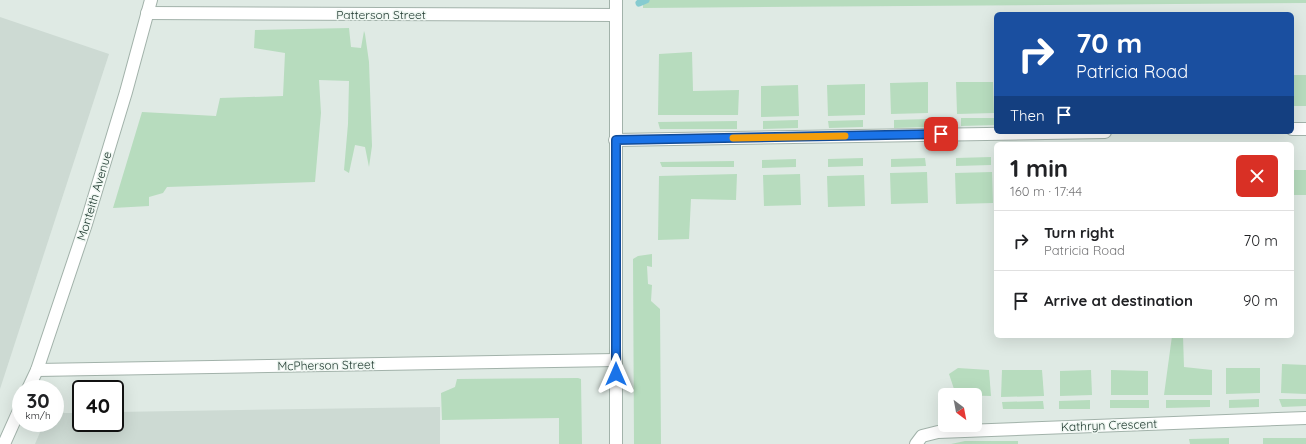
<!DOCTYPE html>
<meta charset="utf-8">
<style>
:root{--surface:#fff;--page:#f6f6f6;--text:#202124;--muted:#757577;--line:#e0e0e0}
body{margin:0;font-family:Quicksand,sans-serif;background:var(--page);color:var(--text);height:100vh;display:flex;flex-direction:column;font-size:15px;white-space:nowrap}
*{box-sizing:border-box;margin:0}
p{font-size:13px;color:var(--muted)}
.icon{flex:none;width:22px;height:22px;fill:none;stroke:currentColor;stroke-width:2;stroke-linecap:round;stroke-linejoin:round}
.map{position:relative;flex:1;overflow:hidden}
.panel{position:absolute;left:994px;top:142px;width:300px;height:196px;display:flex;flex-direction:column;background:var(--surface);border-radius:6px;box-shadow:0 4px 16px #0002}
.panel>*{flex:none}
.guide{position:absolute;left:994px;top:12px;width:300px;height:122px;border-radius:6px;box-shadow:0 4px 16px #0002;background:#1a4fa0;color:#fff;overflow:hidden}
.needle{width:26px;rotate:148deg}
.controls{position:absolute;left:938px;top:388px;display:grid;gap:8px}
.controls a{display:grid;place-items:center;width:44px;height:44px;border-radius:6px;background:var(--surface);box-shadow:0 4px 16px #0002;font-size:20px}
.speed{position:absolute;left:12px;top:380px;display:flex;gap:8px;font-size:20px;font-weight:700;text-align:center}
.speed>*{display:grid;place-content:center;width:52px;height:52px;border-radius:50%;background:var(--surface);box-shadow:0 4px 16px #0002;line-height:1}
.speed small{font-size:10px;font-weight:400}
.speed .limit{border:2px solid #111;border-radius:6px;background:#fff;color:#111}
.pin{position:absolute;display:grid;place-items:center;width:34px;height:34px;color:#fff;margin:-17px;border-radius:8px;box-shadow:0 2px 6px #0006}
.me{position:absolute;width:44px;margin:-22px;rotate:0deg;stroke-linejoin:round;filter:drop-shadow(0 0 3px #0008)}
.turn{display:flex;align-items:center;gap:14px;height:84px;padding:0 16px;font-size:18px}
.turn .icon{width:52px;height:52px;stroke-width:2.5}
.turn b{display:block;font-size:28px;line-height:34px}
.then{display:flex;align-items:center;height:38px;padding:0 16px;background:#0003;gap:8px;font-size:15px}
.round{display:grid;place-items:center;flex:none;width:42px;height:42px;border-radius:6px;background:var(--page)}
.summary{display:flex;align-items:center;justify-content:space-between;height:68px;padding:0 16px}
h1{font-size:24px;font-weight:700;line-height:30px}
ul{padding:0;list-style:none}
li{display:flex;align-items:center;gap:12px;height:60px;padding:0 16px;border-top:1px solid var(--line)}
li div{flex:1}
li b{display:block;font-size:15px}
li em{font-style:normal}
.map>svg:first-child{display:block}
</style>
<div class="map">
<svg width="1306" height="444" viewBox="0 0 1306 444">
<rect width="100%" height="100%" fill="#dfeae4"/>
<g fill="#cddad3">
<path d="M 0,17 L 109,54 L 0,389 Z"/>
<path d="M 440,407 L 440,444 L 35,444 L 44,423 L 55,423 L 55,413 L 81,413 L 81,423 L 115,423 L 115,412 Z"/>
</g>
<g fill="#b7dcbe">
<path d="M 643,0 L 1306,0 L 1306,3 L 643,8 Z"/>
<path d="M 349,28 L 351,47 L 361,48 L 364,31 L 365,34 L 369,62 L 372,146 L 369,167 L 365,147 L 355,145 L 349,173 L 344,170 L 348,124 L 349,81 L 319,80 L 321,113 L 315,182 L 167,187 L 163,193 L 149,197 L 149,206 L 113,208 L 142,112 L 216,116 L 220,98 L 283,96 L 285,53 L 254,48 L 255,30 Z"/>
<path d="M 692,52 L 693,91 L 739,90 L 738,115 L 658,115 L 659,54 Z"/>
<rect x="1292" y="75" width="14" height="31"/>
<path d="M 928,82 L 928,113 L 891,114 L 890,83 Z"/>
<path d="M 956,82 L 993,82 L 994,113 L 957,114 Z"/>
<path d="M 865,84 L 865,115 L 828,116 L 827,85 Z"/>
<path d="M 798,85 L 799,116 L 761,117 L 761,86 Z"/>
<path d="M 961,118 L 995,118 L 996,125 L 961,126 Z"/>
<path d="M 929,119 L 929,127 L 894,128 L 894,120 Z"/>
<path d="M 798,120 L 798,128 L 763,129 L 763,121 Z"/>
<path d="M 863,120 L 863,127 L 829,128 L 828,121 Z"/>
<path d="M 737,121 L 737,129 L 660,129 L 658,122 Z"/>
<path d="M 991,157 L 991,165 L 956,166 L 956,158 Z"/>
<path d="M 863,158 L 863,166 L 828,167 L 828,159 Z"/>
<path d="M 925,158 L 926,166 L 891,167 L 891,159 Z"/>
<path d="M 796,159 L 796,167 L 762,168 L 762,160 Z"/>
<path d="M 734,161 L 734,167 L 662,167 L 660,162 Z"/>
<rect x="1292" y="170" width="14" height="25"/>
<path d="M 927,172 L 928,203 L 891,204 L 890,173 Z"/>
<path d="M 992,172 L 993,203 L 956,204 L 955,173 Z"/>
<path d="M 737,174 L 736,200 L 691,199 L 689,239 L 658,240 L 659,176 Z"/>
<path d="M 800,174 L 801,205 L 764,206 L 763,175 Z"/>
<path d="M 864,175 L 865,206 L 828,207 L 827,176 Z"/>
<path d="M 652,254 L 652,267 L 647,266 L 648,284 L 652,285 L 651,301 L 660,309 L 661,444 L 634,444 L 633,259 L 638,256 Z"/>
<path d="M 1172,336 L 1183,336 L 1184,367 L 1212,370 L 1212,395 L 1164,395 Z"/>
<path d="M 1282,364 L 1306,365 L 1306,394 L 1281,393 Z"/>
<path d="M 958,368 L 989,370 L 991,396 L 956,395 L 949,374 Z"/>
<path d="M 1226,368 L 1260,368 L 1260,393 L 1226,394 Z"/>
<path d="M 1002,370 L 1042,370 L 1044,396 L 1001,397 Z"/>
<path d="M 1091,370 L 1092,395 L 1060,396 L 1060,371 Z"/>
<path d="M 1111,370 L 1148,371 L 1148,395 L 1111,395 Z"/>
<path d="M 578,378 L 581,379 L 582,444 L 559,444 L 559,418 L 442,420 L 441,393 L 455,387 L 457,379 Z"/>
<path d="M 1259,399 L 1259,407 L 1229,408 L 1229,400 Z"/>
<path d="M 1279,399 L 1306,399 L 1306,406 L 1282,407 Z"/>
<path d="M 1090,400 L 1090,409 L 1059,409 L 1059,401 Z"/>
<rect x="1110" y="400" width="39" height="8"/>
<path d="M 1210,400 L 1210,407 L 1166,408 L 1166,400 Z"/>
<path d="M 1043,401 L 1044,409 L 1003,409 L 1002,402 Z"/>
<path d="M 1229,438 L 1229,444 L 1190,444 L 1189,439 Z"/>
<rect x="1263" y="438" width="43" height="6"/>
<path d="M 965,441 L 1018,441 L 1018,444 L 951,444 Z"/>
</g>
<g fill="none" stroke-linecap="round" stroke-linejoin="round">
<path stroke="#86cbd0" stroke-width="7" d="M 639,3 L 646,0"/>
<g stroke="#a2b2aa" stroke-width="14">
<g id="minor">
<path d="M 616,0 L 616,444"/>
<path d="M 147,13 L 616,15"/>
<path d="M 1292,129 L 1306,129"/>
<path d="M 615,140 L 1105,132"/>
<path d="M 37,370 L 616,360"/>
<path d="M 28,389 L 37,370 L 86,224 L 126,92 L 151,0"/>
<path d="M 4,444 L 21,406"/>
<path d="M 916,444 L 922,436 L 938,432 L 1306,418"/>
</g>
</g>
<use href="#minor" stroke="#fff" stroke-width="12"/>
</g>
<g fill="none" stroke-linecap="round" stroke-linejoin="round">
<g stroke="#114b97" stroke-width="10">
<path id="route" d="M 616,374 L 616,140 L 941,134"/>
</g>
<use href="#route" stroke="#1a73e8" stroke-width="7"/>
<path stroke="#f59e0b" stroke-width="7" d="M 733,138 L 845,136"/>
</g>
<g text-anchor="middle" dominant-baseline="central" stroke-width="3" stroke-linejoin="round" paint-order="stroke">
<g font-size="12" fill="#203a30" stroke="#eff7f2">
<text x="381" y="14">Patterson Street</text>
<text transform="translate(94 196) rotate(-73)">Monteith Avenue</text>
<text transform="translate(326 365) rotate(-1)">McPherson Street</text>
<text transform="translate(1109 425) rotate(-2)">Kathryn Crescent</text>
</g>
</g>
</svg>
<div class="controls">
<a><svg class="needle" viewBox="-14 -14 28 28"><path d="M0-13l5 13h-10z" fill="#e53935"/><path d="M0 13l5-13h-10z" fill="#757577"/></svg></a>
</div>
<div class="speed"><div>30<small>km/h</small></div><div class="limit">40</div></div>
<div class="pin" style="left:941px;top:134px;background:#d93025"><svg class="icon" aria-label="arrive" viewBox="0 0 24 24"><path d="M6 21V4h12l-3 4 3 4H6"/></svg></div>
<svg class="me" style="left:616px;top:374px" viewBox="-20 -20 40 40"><path d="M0-17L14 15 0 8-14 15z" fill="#1a73e8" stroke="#fff" stroke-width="4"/></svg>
<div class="guide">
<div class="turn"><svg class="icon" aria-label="right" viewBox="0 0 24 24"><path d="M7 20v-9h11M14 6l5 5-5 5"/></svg><div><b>70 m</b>Patricia Road</div></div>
<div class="then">Then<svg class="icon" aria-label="arrive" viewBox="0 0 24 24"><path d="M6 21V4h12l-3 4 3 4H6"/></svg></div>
</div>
<section class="panel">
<div class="summary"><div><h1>1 min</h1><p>160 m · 17:44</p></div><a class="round" style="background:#d93025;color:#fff"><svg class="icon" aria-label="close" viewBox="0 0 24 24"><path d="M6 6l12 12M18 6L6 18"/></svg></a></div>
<ul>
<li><svg class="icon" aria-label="right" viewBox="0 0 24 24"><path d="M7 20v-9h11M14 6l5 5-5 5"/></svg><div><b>Turn right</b><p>Patricia Road</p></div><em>70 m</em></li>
<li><svg class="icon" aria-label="arrive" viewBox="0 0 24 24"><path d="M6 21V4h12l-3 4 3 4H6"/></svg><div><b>Arrive at destination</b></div><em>90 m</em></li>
</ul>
</section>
</div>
